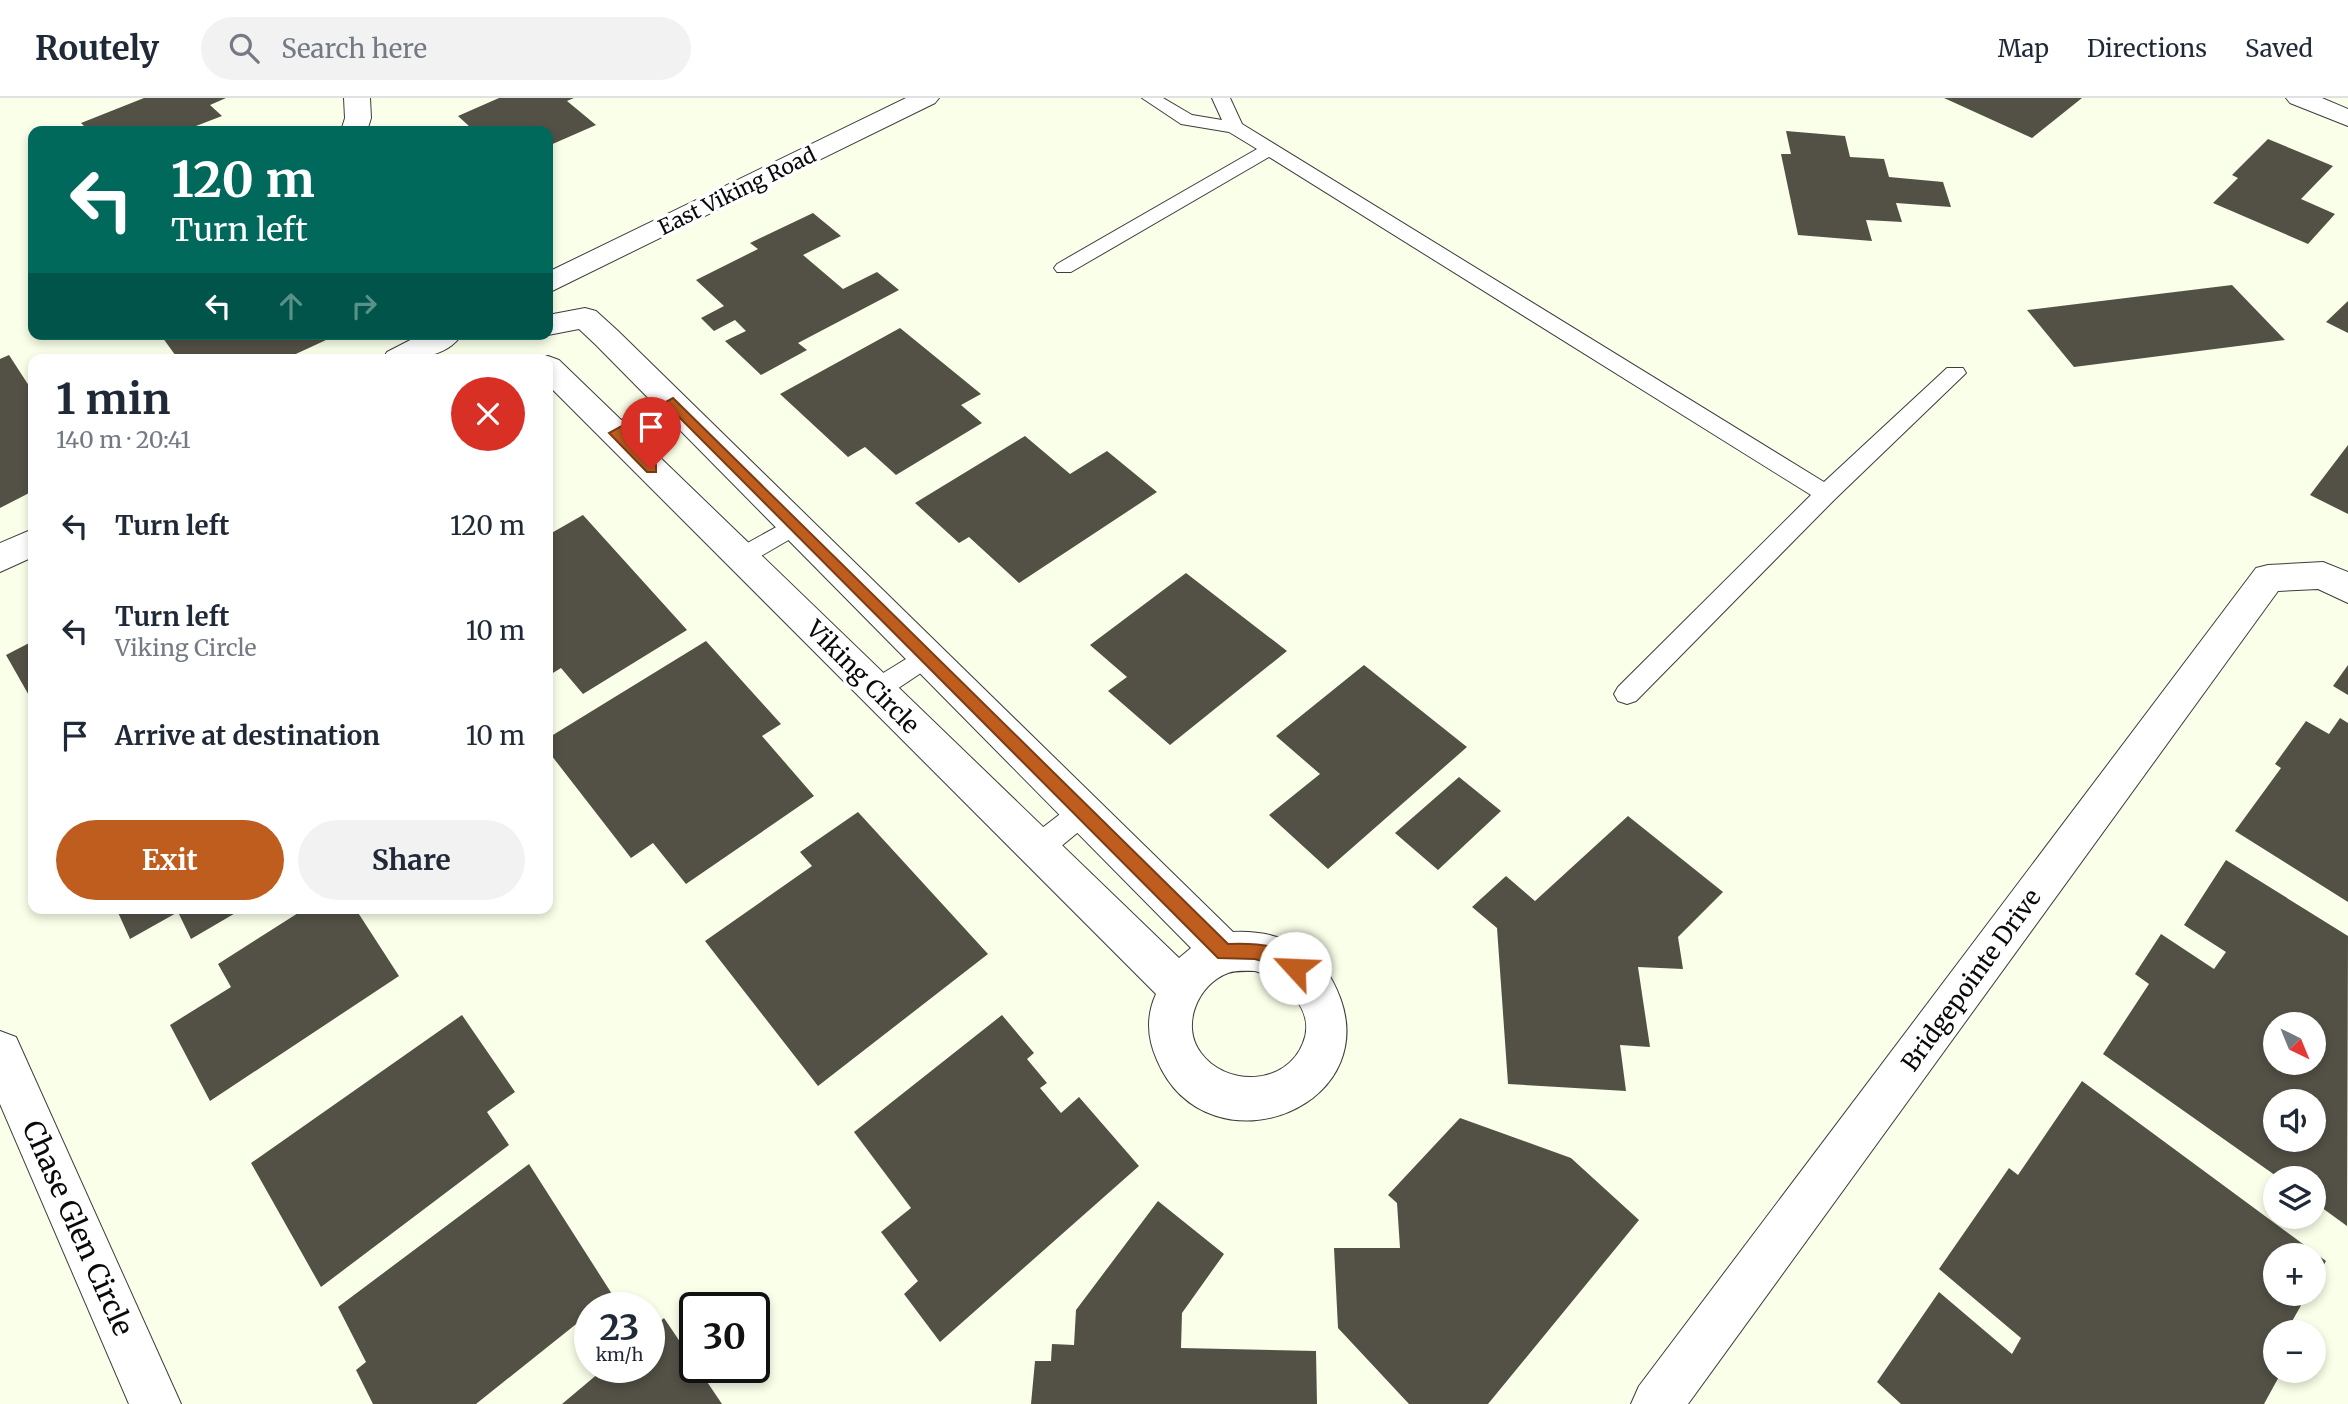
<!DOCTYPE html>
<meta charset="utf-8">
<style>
:root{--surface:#fff;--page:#f2f2f3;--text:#1f2937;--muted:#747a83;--line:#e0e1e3;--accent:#bf5d1e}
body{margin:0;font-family:Merriweather,serif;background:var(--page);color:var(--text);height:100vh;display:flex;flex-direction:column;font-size:26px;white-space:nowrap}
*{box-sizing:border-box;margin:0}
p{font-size:23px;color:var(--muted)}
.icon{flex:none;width:38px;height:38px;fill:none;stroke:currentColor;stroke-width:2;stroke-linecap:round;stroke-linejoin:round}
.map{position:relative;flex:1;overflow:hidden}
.sheet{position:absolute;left:28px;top:256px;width:525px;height:560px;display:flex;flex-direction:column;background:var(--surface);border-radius:14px;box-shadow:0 4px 10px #0003}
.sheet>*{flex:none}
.hud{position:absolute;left:28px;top:28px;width:525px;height:214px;border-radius:14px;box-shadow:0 4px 10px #0003;background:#00695c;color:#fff;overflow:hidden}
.needle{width:46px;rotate:137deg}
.buttons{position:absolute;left:2263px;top:914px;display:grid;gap:14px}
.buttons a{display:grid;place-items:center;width:63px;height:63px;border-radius:50%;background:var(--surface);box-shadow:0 4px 10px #0003;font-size:35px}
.speed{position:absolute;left:574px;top:1194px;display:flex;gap:14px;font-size:35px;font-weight:700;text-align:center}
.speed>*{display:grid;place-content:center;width:91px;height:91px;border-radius:50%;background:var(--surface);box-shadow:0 4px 10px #0003;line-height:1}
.speed small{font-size:18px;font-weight:400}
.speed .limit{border:4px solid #111;border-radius:10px;background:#fff;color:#111}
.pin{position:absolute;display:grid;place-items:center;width:60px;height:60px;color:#fff;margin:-72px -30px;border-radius:50% 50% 50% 0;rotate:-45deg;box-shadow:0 0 7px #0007}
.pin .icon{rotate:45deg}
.me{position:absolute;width:77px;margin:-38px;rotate:295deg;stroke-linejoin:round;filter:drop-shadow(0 0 5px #0008)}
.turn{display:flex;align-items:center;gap:24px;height:147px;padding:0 28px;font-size:32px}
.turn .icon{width:91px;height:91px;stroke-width:2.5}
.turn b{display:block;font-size:49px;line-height:60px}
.lanes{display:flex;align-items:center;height:66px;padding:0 28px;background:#0003;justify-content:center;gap:35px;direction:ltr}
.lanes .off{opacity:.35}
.round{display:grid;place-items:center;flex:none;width:74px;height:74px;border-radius:37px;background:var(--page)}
.overview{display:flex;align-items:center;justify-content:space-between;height:119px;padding:0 28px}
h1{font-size:42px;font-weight:700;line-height:52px}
.action{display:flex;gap:14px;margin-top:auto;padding:14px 28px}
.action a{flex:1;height:80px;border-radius:42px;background:var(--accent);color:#fff;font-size:28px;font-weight:700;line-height:80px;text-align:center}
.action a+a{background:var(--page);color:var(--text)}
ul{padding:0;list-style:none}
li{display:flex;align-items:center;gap:21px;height:105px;padding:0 28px}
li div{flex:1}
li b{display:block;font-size:26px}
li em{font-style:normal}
header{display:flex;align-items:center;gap:42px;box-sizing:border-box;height:98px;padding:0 35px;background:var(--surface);border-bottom:2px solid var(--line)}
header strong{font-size:33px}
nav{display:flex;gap:38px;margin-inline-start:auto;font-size:24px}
.search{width:490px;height:63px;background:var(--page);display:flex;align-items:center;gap:18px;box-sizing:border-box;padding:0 24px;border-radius:38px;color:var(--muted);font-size:26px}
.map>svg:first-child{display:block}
</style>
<header>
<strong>Routely</strong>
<div class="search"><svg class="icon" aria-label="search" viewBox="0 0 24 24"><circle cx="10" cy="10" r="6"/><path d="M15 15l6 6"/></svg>Search here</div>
<nav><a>Map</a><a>Directions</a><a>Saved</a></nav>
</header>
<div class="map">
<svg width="2348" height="1306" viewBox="0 0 2348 1306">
<rect width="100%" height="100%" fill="#f9ffe8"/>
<g fill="#535146" fill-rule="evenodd">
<path d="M 144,0 L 226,0 L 210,7 L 222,18 L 183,33 L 89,33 L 81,25 Z"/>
<path d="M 499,0 L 574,0 L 567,3 L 596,27 L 548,48 L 548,33 L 460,33 L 470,29 L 458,18 Z"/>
<path d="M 1944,0 L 2082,0 L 2032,40 Z"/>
<path d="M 1786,33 L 1845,38 L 1850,59 L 1884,61 L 1889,79 L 1943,84 L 1951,109 L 1896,105 L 1902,124 L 1866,122 L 1872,143 L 1798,137 L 1781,56 L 1791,56 Z"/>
<path d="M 2268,41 L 2333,68 L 2301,101 L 2335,116 L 2308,146 L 2213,105 L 2238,80 L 2232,77 Z"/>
<path d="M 813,115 L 841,138 L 803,157 L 843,191 L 877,174 L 899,192 L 798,245 L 807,252 L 761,277 L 725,243 L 746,233 L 735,222 L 714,233 L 701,220 L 724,208 L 696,182 L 758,151 L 750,145 Z"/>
<path d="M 2232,187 L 2285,242 L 2074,269 L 2027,212 Z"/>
<path d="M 2348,203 L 2348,235 L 2326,224 Z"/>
<path d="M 900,230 L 981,296 L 961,307 L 982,325 L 896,377 L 865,349 L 848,359 L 780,296 Z"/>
<path d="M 160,236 L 339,236 L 285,261 L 178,261 Z"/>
<path d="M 9,257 L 33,294 L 33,393 L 0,410 L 0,261 Z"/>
<path d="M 1025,338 L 1070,376 L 1107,353 L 1157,394 L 1019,485 L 969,439 L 959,445 L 915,405 Z"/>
<path d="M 2348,347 L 2348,416 L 2310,397 Z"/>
<path d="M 583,417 L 687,532 L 583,596 L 561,570 L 548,578 L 548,437 Z"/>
<path d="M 1186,475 L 1287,553 L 1170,647 L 1108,593 L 1127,579 L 1090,547 Z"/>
<path d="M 33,543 L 33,600 L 31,601 L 6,557 Z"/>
<path d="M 706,543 L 781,626 L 762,638 L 814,698 L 686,786 L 653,745 L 631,760 L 548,653 L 548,640 Z"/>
<path d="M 1364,567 L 1467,649 L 1328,771 L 1269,717 L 1320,676 L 1276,638 Z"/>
<path d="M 2348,567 L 2348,597 L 2333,588 Z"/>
<path d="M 2340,620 L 2348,625 L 2348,804 L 2235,733 L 2281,670 L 2275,666 L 2306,623 L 2329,636 Z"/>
<path d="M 1459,679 L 1501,713 L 1438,772 L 1395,735 Z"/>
<path d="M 858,714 L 988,856 L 818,988 L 705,843 L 812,768 L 800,754 Z"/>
<path d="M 1628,718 L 1723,794 L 1678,839 L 1683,871 L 1638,869 L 1650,949 L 1620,947 L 1626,993 L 1508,986 L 1497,830 L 1472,809 L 1506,778 L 1535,803 Z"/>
<path d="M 2226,762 L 2348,838 L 2347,1128 L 2314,1104 L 2314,1080 L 2279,1080 L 2103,956 L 2149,886 L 2135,876 L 2161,836 L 2214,871 L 2226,854 L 2184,827 ZM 2275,926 L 2314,926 L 2314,964 L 2275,964 ZM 2275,1003 L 2314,1003 L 2314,1041 L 2275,1041 Z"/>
<path d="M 116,810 L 244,810 L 191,841 L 178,814 L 130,841 Z"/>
<path d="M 306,810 L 355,810 L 399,878 L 210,1003 L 170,927 L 231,889 L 218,866 Z"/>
<path d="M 462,917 L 515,994 L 487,1014 L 509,1047 L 321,1189 L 251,1065 Z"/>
<path d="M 1002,917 L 1034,955 L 1027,961 L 1047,985 L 1040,990 L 1061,1015 L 1079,999 L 1139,1068 L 940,1244 L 904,1196 L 918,1183 L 881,1134 L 911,1110 L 854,1034 Z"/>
<path d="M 2082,983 L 2326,1163 L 2314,1185 L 2314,1157 L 2275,1157 L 2275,1195 L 2308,1195 L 2286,1234 L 2275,1234 L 2275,1254 L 2269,1265 L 2281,1275 L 2264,1306 L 1901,1306 L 1877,1284 L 1939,1194 L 2012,1256 L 2021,1240 L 1939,1171 L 2009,1070 L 2018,1077 Z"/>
<path d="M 1460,1020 L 1571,1060 L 1639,1122 L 1488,1306 L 1409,1306 L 1338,1230 L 1334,1150 L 1400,1150 L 1397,1105 L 1388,1097 Z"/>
<path d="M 529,1066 L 612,1196 L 596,1209 L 590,1209 L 590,1215 L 476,1306 L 373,1306 L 356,1272 L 366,1264 L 338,1209 Z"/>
<path d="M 1158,1103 L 1224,1156 L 1182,1215 L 1181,1250 L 1316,1253 L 1317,1306 L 1031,1306 L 1035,1263 L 1051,1263 L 1052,1246 L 1074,1247 L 1076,1212 Z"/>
<path d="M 664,1220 L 722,1306 L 562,1306 L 606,1269 L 649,1269 L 649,1232 Z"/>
</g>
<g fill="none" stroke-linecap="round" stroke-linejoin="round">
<g stroke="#3d3d3d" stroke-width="2">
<g id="service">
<path d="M 1142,0 L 1163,0 L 1192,17 L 1222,22 L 1212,0 L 1230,0 L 1242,26 L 1824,384 L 1947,270 L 1963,270 L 1966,275 L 1834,402 L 1636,603 L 1627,606 L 1618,603 L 1614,596 L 1618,589 L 1811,397 L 1269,59 L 1071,174 L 1057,174 L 1054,170 L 1057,166 L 1257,51 L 1229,34 L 1181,26 Z"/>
<path d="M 673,297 L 681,300 L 684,305 L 681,310 L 623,341 L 607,341 L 604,335 L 607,329 Z"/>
<path d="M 796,418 L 804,421 L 808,427 L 804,433 L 749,465 L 741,468 L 733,465 L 729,459 L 733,453 Z"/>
<path d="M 927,548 L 936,551 L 940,558 L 936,565 L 885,599 L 876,602 L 867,599 L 863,592 L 867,585 Z"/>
<path d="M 1083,702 L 1093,706 L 1097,714 L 1093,722 L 1048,759 L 1038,762 L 1028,759 L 1024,750 L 1028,741 L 1073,706 Z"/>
</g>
</g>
<g stroke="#3d3d3d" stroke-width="2">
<g id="minor">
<path d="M 344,0 L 370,0 L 371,20 L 367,33 L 341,33 L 345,20 Z"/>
<path d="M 2286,0 L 2322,0 L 2348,11 L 2348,28 L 2290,5 Z"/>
<path d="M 585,210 L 596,213 L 618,233 L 1233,834 C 1272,832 1313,846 1332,882 C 1400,1007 1208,1082 1157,962 C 1147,940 1146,918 1156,896 L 548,287 L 548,261 L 540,261 L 548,258 L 559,262 L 1179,860 L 1191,850 L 596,247 L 579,231 L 548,237 L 545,236 L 548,236 L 548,217 ZM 1255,873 C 1282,880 1317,912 1303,945 C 1286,988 1226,989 1201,955 C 1180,928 1198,886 1228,875 C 1236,872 1246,873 1255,873 Z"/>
<path d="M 2323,464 L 2348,474 L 2348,505 L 2318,491 L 2278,493 L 1688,1306 L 1631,1306 L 1639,1288 L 2256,470 L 2268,467 Z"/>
<path d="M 0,933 L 16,939 L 181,1306 L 129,1306 L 0,1006 Z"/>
</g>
</g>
<g stroke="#3d3d3d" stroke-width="2">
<g id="tertiary">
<path d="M 906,0 L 939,0 L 935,5 L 548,195 L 548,174 Z"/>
<path d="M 422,236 L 462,236 C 446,262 409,261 383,261 L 387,254 Z"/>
<path d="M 33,431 L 33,459 L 0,474 L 0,445 Z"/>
</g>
</g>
<use href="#service" fill="#fff" fill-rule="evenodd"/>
<use href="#minor" fill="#fff" fill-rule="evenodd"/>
<use href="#tertiary" fill="#fff" fill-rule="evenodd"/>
</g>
<path fill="#bf5d1e" stroke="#7c3c14" stroke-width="2" d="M 673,300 L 1228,846 C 1251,845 1293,845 1304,870 L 1302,876 L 1295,878 L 1279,868 L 1255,861 L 1218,860 L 671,311 L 624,336 L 656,367 L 656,374 L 647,374 L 609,335 Z"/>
<g text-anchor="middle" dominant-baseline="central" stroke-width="7" stroke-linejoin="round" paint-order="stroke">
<g font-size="21" fill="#0a0a0a" stroke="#fff">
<text transform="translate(737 93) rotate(-26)">East Viking Road</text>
</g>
<g font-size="24" fill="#0a0a0a" stroke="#fff">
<text transform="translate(863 579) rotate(45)">Viking Circle</text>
<text transform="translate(1971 882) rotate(-54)">Bridgepointe Drive</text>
</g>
<g font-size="28" fill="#0a0a0a" stroke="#fff">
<text transform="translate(78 1130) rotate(66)">Chase Glen Circle</text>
</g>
</g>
</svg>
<div class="buttons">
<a><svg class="needle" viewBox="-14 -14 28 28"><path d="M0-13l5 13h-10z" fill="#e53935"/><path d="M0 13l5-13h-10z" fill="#747a83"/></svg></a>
<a><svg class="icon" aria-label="sound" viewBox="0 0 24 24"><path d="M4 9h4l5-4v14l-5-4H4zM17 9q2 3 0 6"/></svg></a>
<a><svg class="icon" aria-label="layers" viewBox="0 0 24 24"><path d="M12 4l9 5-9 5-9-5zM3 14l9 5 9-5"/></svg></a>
<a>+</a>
<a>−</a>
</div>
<div class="speed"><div>23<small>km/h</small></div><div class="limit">30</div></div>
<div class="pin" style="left:651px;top:371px;background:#d93025"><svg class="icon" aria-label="arrive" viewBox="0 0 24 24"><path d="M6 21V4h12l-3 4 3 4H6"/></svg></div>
<svg class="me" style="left:1295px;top:870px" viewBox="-20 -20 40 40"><circle r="19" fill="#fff"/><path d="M0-13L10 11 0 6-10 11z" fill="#bf5d1e"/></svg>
<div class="hud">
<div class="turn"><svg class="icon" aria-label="left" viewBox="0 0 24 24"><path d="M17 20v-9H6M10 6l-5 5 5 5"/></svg><div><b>120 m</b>Turn left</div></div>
<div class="lanes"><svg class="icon" aria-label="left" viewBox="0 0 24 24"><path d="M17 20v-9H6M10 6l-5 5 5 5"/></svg><svg class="icon off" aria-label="ahead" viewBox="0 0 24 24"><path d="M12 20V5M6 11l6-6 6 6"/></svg><svg class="icon off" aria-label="right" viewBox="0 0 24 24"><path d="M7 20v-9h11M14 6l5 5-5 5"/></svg></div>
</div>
<section class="sheet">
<div class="overview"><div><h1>1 min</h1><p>140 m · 20:41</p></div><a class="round" style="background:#d93025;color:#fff"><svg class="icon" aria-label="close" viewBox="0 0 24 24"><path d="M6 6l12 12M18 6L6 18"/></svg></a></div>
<ul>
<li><svg class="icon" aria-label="left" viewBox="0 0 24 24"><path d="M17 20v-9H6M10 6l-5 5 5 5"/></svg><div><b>Turn left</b></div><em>120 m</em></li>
<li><svg class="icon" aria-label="left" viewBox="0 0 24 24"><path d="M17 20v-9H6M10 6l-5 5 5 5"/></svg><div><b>Turn left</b><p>Viking Circle</p></div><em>10 m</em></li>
<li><svg class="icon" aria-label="arrive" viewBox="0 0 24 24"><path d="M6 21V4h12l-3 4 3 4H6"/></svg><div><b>Arrive at destination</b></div><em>10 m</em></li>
</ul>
<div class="action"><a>Exit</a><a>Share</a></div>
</section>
</div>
